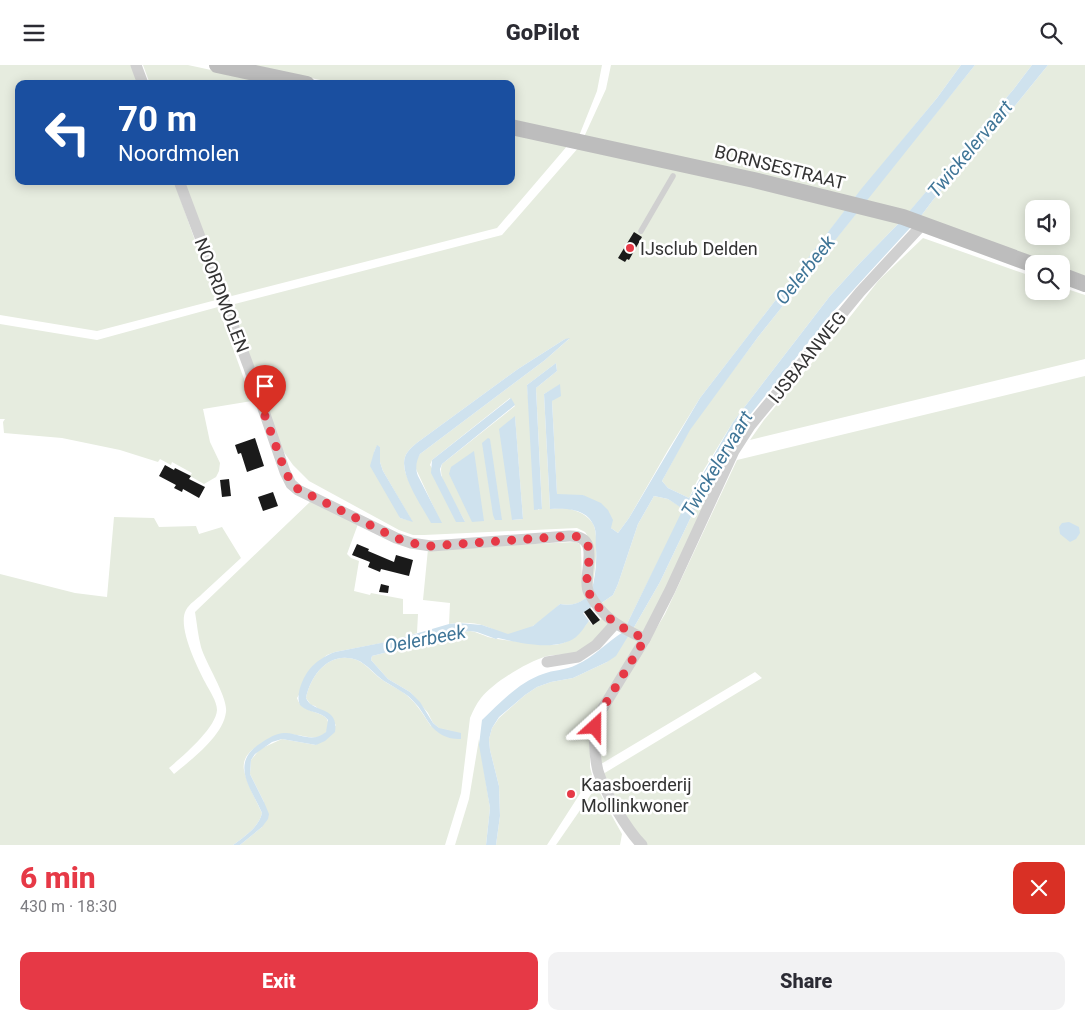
<!DOCTYPE html>
<meta charset="utf-8">
<style>
:root{--surface:#fff;--page:#f2f2f3;--text:#2b2b33;--muted:#7c7c81;--accent:#e63946}
body{margin:0;font-family:Roboto,sans-serif;background:var(--page);color:var(--text);height:100vh;display:flex;flex-direction:column;font-size:19px;white-space:nowrap}
*{box-sizing:border-box;margin:0}
p{font-size:16px;color:var(--muted)}
.icon{flex:none;width:28px;height:28px;fill:none;stroke:currentColor;stroke-width:2;stroke-linecap:round;stroke-linejoin:round}
.map{position:relative;height:780px;overflow:hidden}
.sheet{display:flex;flex-direction:column;background:var(--surface);flex:1}
.sheet>*{flex:none}
.banner{position:absolute;left:15px;top:15px;width:500px;height:105px;border-radius:10px;box-shadow:0 2px 12px #0003;background:#1a4fa0;color:#fff;overflow:hidden}
.tools{position:absolute;left:1025px;top:135px;display:grid;gap:10px}
.tools a{display:grid;place-items:center;width:45px;height:45px;border-radius:10px;background:var(--surface);box-shadow:0 2px 12px #0003;font-size:25px}
.pin{position:absolute;display:grid;place-items:center;width:42px;height:42px;color:#fff;margin:-51px -21px;border-radius:50% 50% 50% 0;rotate:-45deg;box-shadow:0 0 5px #0007}
.pin .icon{rotate:45deg}
.me{position:absolute;width:55px;margin:-28px;rotate:24deg;stroke-linejoin:round;filter:drop-shadow(0 0 4px #0008)}
.turn{display:flex;align-items:center;gap:18px;height:105px;padding:0 20px;font-size:22px}
.turn .icon{width:65px;height:65px;stroke-width:2.5}
.turn b{display:block;font-size:35px;line-height:42px}
.round{display:grid;place-items:center;flex:none;width:52px;height:52px;border-radius:10px;background:var(--page)}
.headline{display:flex;align-items:center;justify-content:space-between;height:85px;padding:0 20px}
h1{font-size:30px;font-weight:800;line-height:38px;color:var(--accent)}
.button{display:flex;gap:10px;margin-top:auto;padding:10px 20px}
.button a{flex:1;height:58px;border-radius:10px;background:var(--accent);color:#fff;font-size:20px;font-weight:800;line-height:58px;text-align:center}
.button a+a{background:var(--page);color:var(--text)}
header{display:flex;justify-content:space-between;align-items:center;height:65px;padding:0 20px;background:var(--surface);font-size:22px;font-weight:800}
.map>svg:first-child{display:block}
</style>
<header><svg class="icon" aria-label="menu" viewBox="0 0 24 24"><path d="M4 6h16M4 12h16M4 18h16"/></svg>GoPilot<svg class="icon" aria-label="search" viewBox="0 0 24 24"><circle cx="10" cy="10" r="6"/><path d="M15 15l6 6"/></svg></header>
<div class="map">
<svg width="1085" height="780" viewBox="0 0 1085 780">
<rect width="100%" height="100%" fill="#fff"/>
<g fill="#e6ecdf" fill-rule="evenodd">
<path d="M 0,0 L 134,0 L 140,19 L 19,19 L 19,116 L 174,116 L 216,235 L 97,266 L 0,250 Z"/>
<path d="M 143,0 L 188,0 L 276,19 L 150,19 Z"/>
<path d="M 251,0 L 602,0 L 597,26 L 579,71 L 511,56 L 511,19 L 339,19 Z"/>
<path d="M 611,0 L 961,0 L 937,33 L 854,134 L 584,72 L 606,24 Z"/>
<path d="M 975,0 L 1032,0 L 1013,25 L 909,147 L 864,137 Z"/>
<path d="M 1048,0 L 1085,0 L 1085,212 L 1061,204 L 1061,199 L 1045,199 L 979,177 L 921,151 L 933,135 L 992,69 ZM 1034,144 L 1061,144 L 1061,171 L 1034,171 Z"/>
<path d="M 511,68 L 568,80 L 497,163 L 224,233 L 184,116 L 511,116 Z"/>
<path d="M 579,82 L 847,143 L 700,333 L 668,385 L 629,453 L 618,468 L 611,463 L 583,430 L 557,430 L 552,336 L 560,320 L 544,329 L 550,444 C 557,444 565,442 573,445 C 581,447 591,453 594,461 C 599,475 595,512 591,527 L 589,473 L 585,467 L 577,463 L 424,470 L 413,470 L 399,465 L 309,416 L 293,400 L 281,383 L 227,241 L 502,170 ZM 565,274 L 569,274 L 545,295 L 420,389 L 416,396 L 416,404 L 441,458 C 429,443 398,413 405,392 C 407,386 413,381 418,377 L 518,304 ZM 556,298 L 557,306 L 536,323 L 542,443 L 538,445 L 527,320 ZM 510,333 L 515,341 L 442,399 C 436,415 458,442 465,457 L 430,400 L 432,395 ZM 515,352 L 523,454 L 512,455 L 512,454 ZM 377,381 L 380,382 L 380,397 L 383,406 L 412,456 L 400,453 L 374,387 Z"/>
<path d="M 858,146 L 901,156 L 859,199 L 830,231 L 733,357 L 697,416 L 689,433 L 668,423 L 662,416 L 689,365 L 714,331 L 758,272 Z"/>
<path d="M 923,173 L 1034,212 L 1034,226 L 1061,226 L 1061,222 L 1085,230 L 1085,294 L 750,375 L 764,355 L 842,262 L 879,215 Z"/>
<path d="M 218,242 L 252,336 L 203,344 L 210,377 L 220,398 L 219,406 L 216,412 L 204,419 L 190,411 L 192,408 L 172,397 L 171,400 L 160,394 L 158,397 L 120,385 L 62,373 L 4,368 L 3,357 L 5,354 L 0,354 L 0,259 L 97,275 Z"/>
<path d="M 1085,311 L 1085,780 L 645,780 L 635,768 L 603,709 L 762,613 L 755,607 L 601,699 L 600,661 L 604,651 L 665,549 L 737,395 Z"/>
<path d="M 737,368 L 686,484 L 642,569 L 633,564 L 660,517 L 690,454 Z"/>
<path d="M 654,431 L 668,434 L 684,444 L 627,559 L 617,557 L 600,539 L 613,530 L 618,519 L 638,459 Z"/>
<path d="M 312,435 L 358,459 L 347,489 L 351,493 L 359,496 L 354,526 L 370,530 L 371,528 L 403,534 L 403,549 L 418,549 L 417,568 L 392,576 L 335,587 L 327,590 L 320,596 L 297,633 C 302,651 331,644 328,661 C 325,682 302,668 292,670 C 275,672 240,682 244,705 C 247,719 256,735 262,748 C 259,762 244,772 233,780 L 0,780 L 0,509 L 75,528 L 107,532 L 114,452 L 154,453 L 159,462 L 196,461 L 199,469 L 222,462 L 241,493 C 228,505 215,517 202,529 C 197,534 189,539 186,545 C 177,561 197,602 205,617 C 209,625 217,636 217,645 C 216,663 183,691 169,703 L 174,709 C 192,694 223,671 226,647 C 228,632 206,599 201,582 C 198,571 197,559 195,547 Z"/>
<path d="M 575,477 L 580,479 L 581,484 L 582,515 L 588,531 C 580,539 571,541 560,539 C 548,550 525,572 507,569 C 499,568 492,563 485,561 C 474,557 460,557 449,559 L 450,538 L 423,535 L 428,484 Z"/>
<path d="M 603,553 L 610,559 C 600,570 591,582 577,587 C 568,590 556,589 547,591 C 527,597 494,617 481,633 C 476,639 473,646 470,653 L 461,728 L 445,780 L 240,780 L 262,762 L 264,737 L 250,709 L 251,695 L 260,684 L 282,674 L 316,680 L 336,660 L 315,641 L 311,640 L 306,633 C 311,609 330,585 357,595 C 366,599 373,608 381,614 C 388,619 395,622 401,626 C 415,635 422,648 431,661 L 461,668 L 439,663 L 433,658 L 428,648 L 410,627 L 388,614 L 371,595 L 372,591 L 388,587 L 425,573 L 470,566 C 477,567 482,570 488,572 C 500,575 512,576 523,577 C 556,582 567,584 589,556 L 592,560 Z"/>
<path d="M 630,568 L 639,573 L 590,664 L 590,702 L 592,710 L 547,780 L 496,780 L 500,751 L 499,721 L 490,685 L 489,674 L 492,663 L 499,653 L 525,630 L 537,622 L 551,617 L 573,613 L 607,597 Z"/>
<path d="M 479,674 L 490,743 L 486,780 L 455,780 L 469,734 Z"/>
<path d="M 598,724 L 607,742 L 622,769 L 620,780 L 556,780 L 594,725 Z"/>
</g>
<g fill="#cfe2ee">
<path d="M 961,0 L 975,0 L 758,272 L 690,365 L 662,416 L 668,423 L 689,433 L 733,357 L 830,231 L 859,199 L 901,156 L 1013,25 L 1032,0 L 1048,0 L 992,69 L 933,135 L 921,151 L 833,247 L 741,361 L 690,454 L 660,517 L 633,564 L 627,559 L 683,444 L 668,434 L 654,431 L 638,459 L 618,519 L 613,530 L 600,539 L 591,527 C 595,514 597,499 596,484 C 595,477 597,468 594,461 C 587,443 565,443 550,444 L 544,329 L 560,319 L 561,331 L 552,336 L 557,429 L 583,430 L 601,438 L 608,445 L 613,455 L 611,463 L 618,468 L 629,453 L 700,333 L 862,123 L 937,33 Z"/>
<path d="M 570,273 L 545,295 L 420,389 C 416,397 415,403 418,411 L 442,458 L 431,458 C 423,443 399,409 405,392 C 407,386 413,381 418,377 L 518,304 L 565,274 Z"/>
<path d="M 556,298 L 557,306 L 536,323 L 542,444 L 534,445 L 527,320 Z"/>
<path d="M 511,333 L 515,340 L 442,399 L 440,404 L 441,410 L 465,457 L 456,457 L 431,408 L 432,395 Z"/>
<path d="M 515,351 L 523,454 L 512,455 L 499,364 Z"/>
<path d="M 488,373 L 490,374 L 502,455 L 495,455 L 493,450 L 482,378 Z"/>
<path d="M 377,380 L 380,382 L 380,397 L 383,406 L 413,457 L 400,453 L 370,401 L 374,387 Z"/>
<path d="M 474,386 L 484,456 L 472,457 L 449,409 L 451,402 Z"/>
<path d="M 1069,457 L 1079,462 L 1080,468 L 1076,474 L 1070,477 L 1060,469 L 1059,462 L 1062,458 Z"/>
<path d="M 588,531 L 595,540 L 583,548 L 589,556 C 585,561 581,568 576,572 C 556,587 520,578 498,573 L 496,574 L 477,567 L 470,566 L 425,573 L 388,587 L 372,591 L 371,595 L 388,614 L 410,627 L 420,637 L 433,658 L 439,663 L 461,668 L 461,674 C 453,674 446,673 439,668 C 428,661 424,647 415,638 C 407,628 395,623 384,616 C 375,610 367,599 357,595 C 330,585 311,609 306,633 C 313,649 339,640 335,667 L 325,676 L 316,680 L 282,674 L 272,677 L 255,689 L 251,695 L 250,709 L 264,737 L 269,749 L 268,754 L 262,762 L 240,780 L 233,780 C 244,772 259,762 262,748 C 251,723 229,698 261,678 C 268,673 278,667 286,668 C 301,669 313,678 326,667 L 328,655 C 321,646 309,648 301,641 C 294,633 303,612 309,605 C 315,597 326,590 335,587 L 391,576 L 449,559 L 459,558 L 482,560 L 508,569 L 533,561 L 560,539 C 571,541 579,539 588,531 Z"/>
<path d="M 623,567 L 630,568 L 616,591 L 607,597 L 573,613 L 551,617 L 537,622 L 525,630 L 499,652 L 492,663 L 489,674 L 490,685 L 499,721 L 500,751 L 496,780 L 486,780 L 490,743 L 479,680 L 482,655 C 500,638 519,617 543,609 C 553,605 566,605 576,600 C 594,592 607,577 623,567 Z"/>
</g>
<g fill="#1a1a1a">
<path d="M 634,167 L 642,172 L 629,195 L 627,194 L 625,197 L 618,193 Z"/>
<path d="M 255,373 L 264,401 L 247,407 L 241,388 L 238,389 L 235,380 Z"/>
<path d="M 165,400 L 174,405 L 175,403 L 191,411 L 189,414 L 205,422 L 199,433 L 183,424 L 182,427 L 174,423 L 176,420 L 159,411 Z"/>
<path d="M 229,414 L 231,431 L 222,432 L 220,415 Z"/>
<path d="M 273,427 L 278,441 L 263,446 L 258,432 Z"/>
<path d="M 357,479 L 369,484 L 368,486 L 394,497 L 396,490 L 413,495 L 409,511 L 381,504 L 380,507 L 368,502 L 370,497 L 352,490 Z"/>
<path d="M 381,519 L 389,521 L 388,528 L 379,527 Z"/>
<path d="M 590,543 L 600,555 L 593,560 L 584,547 Z"/>
</g>
<g fill="none" stroke-linecap="round" stroke-linejoin="round">
<path stroke="#d0d0d0" stroke-width="5.5" d="M 641,166 L 673,111"/>
<g stroke="#d0d0d0" stroke-width="11">
<path d="M 136,0 L 143,19"/>
<path d="M 179,116 L 248,300 L 285,407 L 291,419 L 298,425 L 396,473 L 411,478 L 431,481 L 569,471 C 605,470 580,511 589,528 C 603,554 620,562 645,574"/>
<path d="M 547,597 L 578,592 L 596,580 L 615,559"/>
<path d="M 642,780 C 627,765 604,726 598,706 C 594,689 593,667 598,651 L 645,574 L 670,525 L 734,386 L 750,361 L 860,227 L 923,159"/>
</g>
<g stroke="#bdbdbd" stroke-width="16">
<path d="M 217,0 L 307,19"/>
<path d="M 511,62 L 754,115 L 903,152 L 1034,200"/>
<path d="M 1061,210 L 1085,219"/>
</g>
</g>
<g fill="none" stroke-linecap="round" stroke-linejoin="round">
<path stroke="#e63946" stroke-width="9" stroke-dasharray="0 16.2" d="M 265,351 L 285,406 L 294,422 L 396,473 L 411,478 L 431,481 L 569,471 C 605,470 580,511 589,528 C 603,553 620,562 645,574 L 598,651 L 595,662"/>
</g>
<g fill="#e63946" stroke="#fff" stroke-width="2">
<circle cx="630" cy="183" r="5"/>
<circle cx="571" cy="729" r="5"/>
</g>
<g text-anchor="middle" dominant-baseline="central" stroke-width="5" stroke-linejoin="round" paint-order="stroke">
<g font-size="18" fill="#333" stroke="#fff">
<text transform="translate(780 102) rotate(14)">BORNSESTRAAT</text>
<text transform="translate(222 230) rotate(69)">NOORDMOLEN</text>
<text transform="translate(807 292) rotate(-51)">IJSBAANWEG</text>
</g>
<g font-size="18" fill="#333" stroke="#fff" text-anchor="start">
<text x="640" y="183">IJsclub Delden</text>
<text x="581" y="719">Kaasboerderij<tspan x="581" dy="21">Mollinkwoner</tspan></text>
</g>
<g font-size="19" font-style="italic" fill="#3f7597" stroke="#fff">
<text transform="translate(970 84) rotate(-50)">Twickelervaart</text>
<text transform="translate(805 205) rotate(-51)">Oelerbeek</text>
<text transform="translate(717 399) rotate(-59)">Twickelervaart</text>
<text transform="translate(425 574) rotate(-11)">Oelerbeek</text>
</g>
</g>
</svg>
<div class="tools">
<a><svg class="icon" aria-label="sound" viewBox="0 0 24 24"><path d="M4 9h4l5-4v14l-5-4H4zM17 9q2 3 0 6"/></svg></a>
<a><svg class="icon" aria-label="search" viewBox="0 0 24 24"><circle cx="10" cy="10" r="6"/><path d="M15 15l6 6"/></svg></a>
</div>
<div class="pin" style="left:265px;top:351px;background:#d93025"><svg class="icon" aria-label="arrive" viewBox="0 0 24 24"><path d="M6 21V4h12l-3 4 3 4H6"/></svg></div>
<svg class="me" style="left:595px;top:662px" viewBox="-20 -20 40 40"><path d="M0-17L14 15 0 8-14 15z" fill="#e63946" stroke="#fff" stroke-width="4"/></svg>
<div class="banner">
<div class="turn"><svg class="icon" aria-label="left" viewBox="0 0 24 24"><path d="M17 20v-9H6M10 6l-5 5 5 5"/></svg><div><b>70 m</b>Noordmolen</div></div>
</div>
</div>
<section class="sheet">
<div class="headline"><div><h1>6 min</h1><p>430 m · 18:30</p></div><a class="round" style="background:#d93025;color:#fff"><svg class="icon" aria-label="close" viewBox="0 0 24 24"><path d="M6 6l12 12M18 6L6 18"/></svg></a></div>
<div class="button"><a>Exit</a><a>Share</a></div>
</section>
